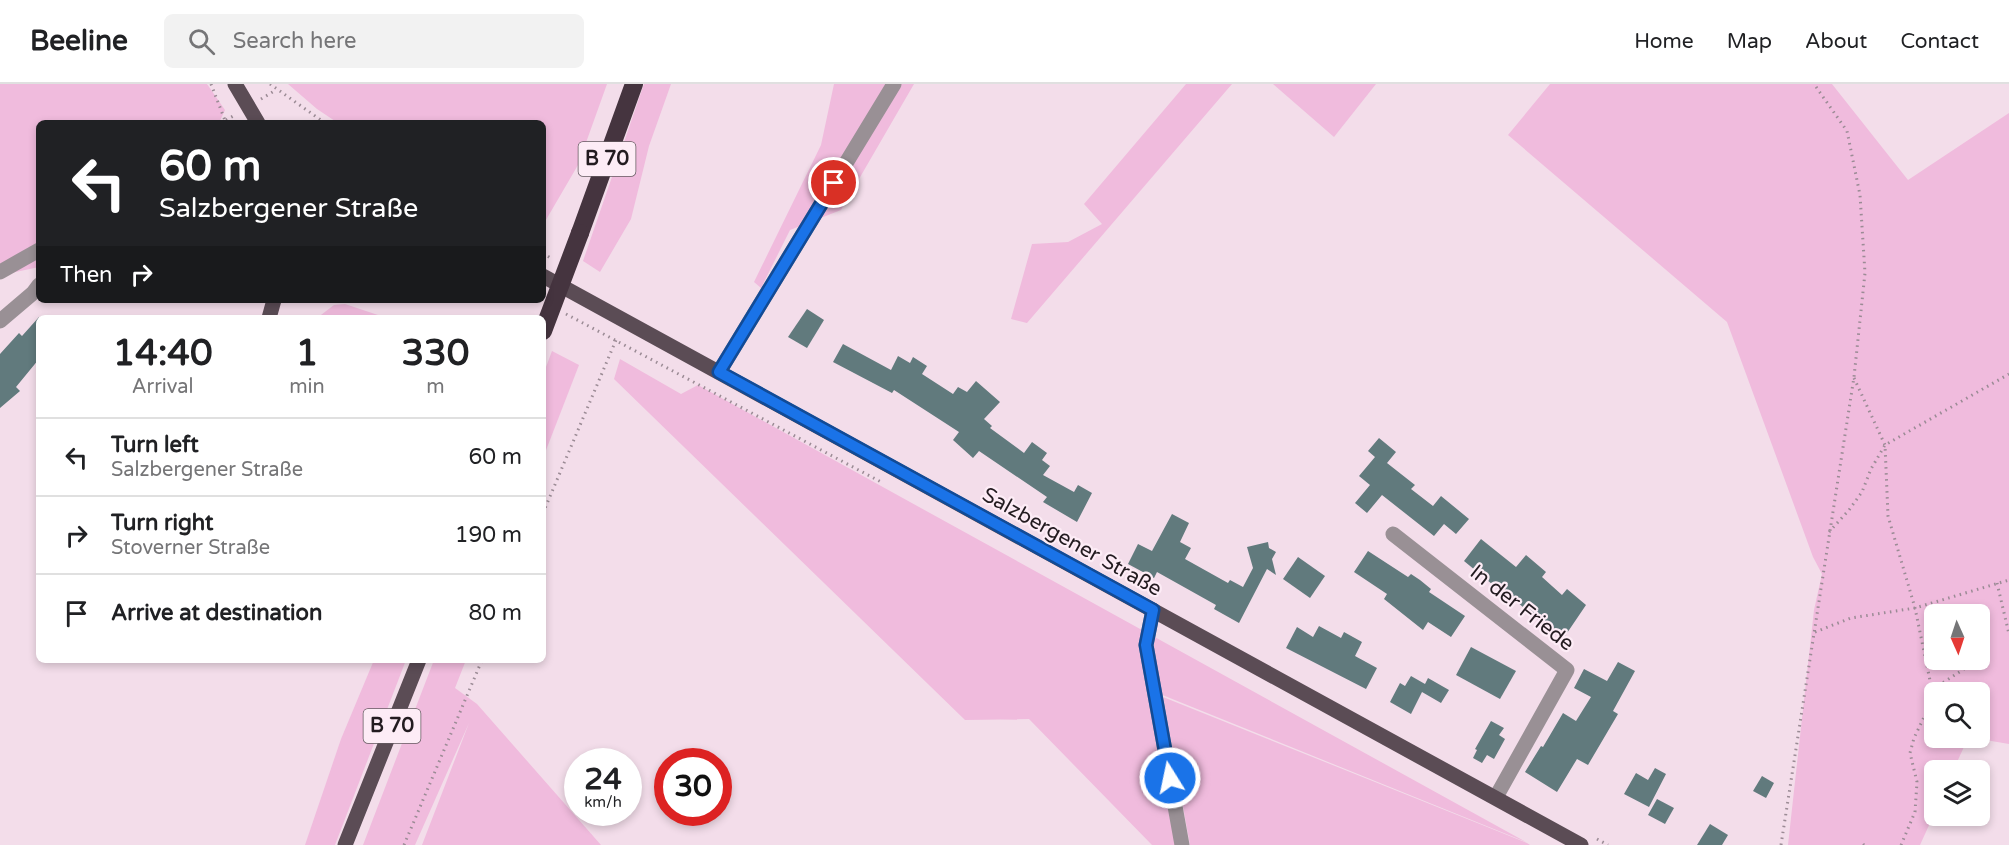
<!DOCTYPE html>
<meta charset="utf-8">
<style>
:root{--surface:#fff;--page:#f2f2f2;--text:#202124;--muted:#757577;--line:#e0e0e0}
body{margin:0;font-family:"Varela Round",sans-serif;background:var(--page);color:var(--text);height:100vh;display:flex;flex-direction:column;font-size:22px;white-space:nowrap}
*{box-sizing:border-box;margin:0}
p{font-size:20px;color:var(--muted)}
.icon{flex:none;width:33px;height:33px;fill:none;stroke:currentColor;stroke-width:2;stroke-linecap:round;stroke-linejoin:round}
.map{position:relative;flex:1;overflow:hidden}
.side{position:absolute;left:36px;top:231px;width:510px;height:348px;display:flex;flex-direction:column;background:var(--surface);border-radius:9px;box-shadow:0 3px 9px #0003}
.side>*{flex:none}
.banner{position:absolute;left:36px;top:36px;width:510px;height:183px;border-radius:9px;box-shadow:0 3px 9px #0003;background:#202124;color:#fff;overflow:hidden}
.needle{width:39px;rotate:177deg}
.tools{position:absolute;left:1924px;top:520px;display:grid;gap:12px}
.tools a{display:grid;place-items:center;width:66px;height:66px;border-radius:9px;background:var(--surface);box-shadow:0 3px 9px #0003;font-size:30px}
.speed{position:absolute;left:564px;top:664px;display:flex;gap:12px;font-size:30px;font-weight:700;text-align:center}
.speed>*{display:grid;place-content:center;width:78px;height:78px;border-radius:50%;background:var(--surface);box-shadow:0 3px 9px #0003;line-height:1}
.speed small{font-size:15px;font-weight:400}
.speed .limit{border:9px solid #d22;background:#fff;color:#111}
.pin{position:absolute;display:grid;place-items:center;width:51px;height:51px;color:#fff;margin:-26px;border:3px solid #fff;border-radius:50%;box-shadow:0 2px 6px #0007}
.me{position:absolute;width:66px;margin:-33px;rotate:350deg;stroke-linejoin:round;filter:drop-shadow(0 0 4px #0008)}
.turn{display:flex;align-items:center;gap:21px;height:126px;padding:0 24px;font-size:27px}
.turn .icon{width:78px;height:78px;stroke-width:2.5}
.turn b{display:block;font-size:42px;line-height:51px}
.then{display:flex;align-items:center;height:57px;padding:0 24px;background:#0003;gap:12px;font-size:22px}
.eta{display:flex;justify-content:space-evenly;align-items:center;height:102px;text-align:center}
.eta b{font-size:36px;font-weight:700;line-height:42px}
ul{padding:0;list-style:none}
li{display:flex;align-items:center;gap:18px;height:78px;padding:0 24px;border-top:2px solid var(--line)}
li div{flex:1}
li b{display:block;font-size:22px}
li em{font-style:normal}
header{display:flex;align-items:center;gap:36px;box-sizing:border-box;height:84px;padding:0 30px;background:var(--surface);border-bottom:2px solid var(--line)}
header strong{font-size:28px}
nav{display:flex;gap:33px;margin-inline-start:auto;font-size:21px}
.search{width:420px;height:54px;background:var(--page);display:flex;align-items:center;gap:15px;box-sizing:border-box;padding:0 21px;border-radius:9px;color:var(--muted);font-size:22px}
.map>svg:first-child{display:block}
</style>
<header>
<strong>Beeline</strong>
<div class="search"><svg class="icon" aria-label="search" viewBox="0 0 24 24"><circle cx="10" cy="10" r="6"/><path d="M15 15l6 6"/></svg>Search here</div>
<nav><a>Home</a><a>Map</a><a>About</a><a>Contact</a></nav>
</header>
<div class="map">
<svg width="2009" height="761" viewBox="0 0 2009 761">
<rect width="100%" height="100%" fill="#f3ddea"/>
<g fill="#f0bbdd" fill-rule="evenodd">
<path d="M 0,0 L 207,0 L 225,26 L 219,39 L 39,39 L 39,183 L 11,189 L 0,187 Z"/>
<path d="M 288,0 L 607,0 L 578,81 L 543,141 L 543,39 L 338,39 L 317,25 Z"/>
<path d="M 644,0 L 671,0 L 649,62 L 631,135 L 600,188 L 583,177 Z"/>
<path d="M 834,0 L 914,0 L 841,126 L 790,146 L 761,204 L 754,198 L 821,61 Z"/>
<path d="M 1186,0 L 1232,0 L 1027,239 L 1011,235 L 1032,160 L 1068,158 L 1102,140 L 1084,120 Z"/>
<path d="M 1273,0 L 1376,0 L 1334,53 Z"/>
<path d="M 1550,0 L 1832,0 L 1908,96 L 2009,29 L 2009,660 L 1974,654 L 1980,654 L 1980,609 L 1935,609 L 1935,654 L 1968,654 L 1953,687 L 1935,687 L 1935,728 L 1920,761 L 1788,761 L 1814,526 L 1822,490 L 1813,473 L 1727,238 L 1508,51 ZM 1935,531 L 1980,531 L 1980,576 L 1935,576 Z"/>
<path d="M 345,220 L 387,234 L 317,234 L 334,221 Z"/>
<path d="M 552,267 L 579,281 L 543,374 L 543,291 Z"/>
<path d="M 620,275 L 681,310 L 698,301 L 1526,758 L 1150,606 L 1176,761 L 1152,761 L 1029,635 L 965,636 L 614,295 Z"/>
<path d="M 374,576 L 406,576 L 335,761 L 305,761 L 341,655 Z"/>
<path d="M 434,576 L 466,576 L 455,604 L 477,620 L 601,761 L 422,761 L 469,639 L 415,761 L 363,761 Z"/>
<path d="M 1163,613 L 1527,759 L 1530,761 L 1190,761 Z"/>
</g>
<g fill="#617a7d">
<path d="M 807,225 L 824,236 L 807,264 L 788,253 Z"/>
<path d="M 39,233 L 39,275 L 16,303 L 20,307 L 0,324 L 0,270 L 19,249 L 22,252 Z"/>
<path d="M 843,260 L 891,286 L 898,272 L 910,279 L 913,273 L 927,282 L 922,290 L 953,310 L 958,303 L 967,308 L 976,297 L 1000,318 L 984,335 L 992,342 L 990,344 L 1024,369 L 1032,358 L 1047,369 L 1042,376 L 1050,382 L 1043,391 L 1074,408 L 1078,401 L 1092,409 L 1077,438 L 1043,418 L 1047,413 L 979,367 L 973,374 L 953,356 L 959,348 L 894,306 L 892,309 L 833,278 Z"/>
<path d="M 1379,354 L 1396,368 L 1387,379 L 1415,401 L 1411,405 L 1433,422 L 1441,412 L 1469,435 L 1456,450 L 1444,440 L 1434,452 L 1382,411 L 1367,429 L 1355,419 L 1370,401 L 1359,392 L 1375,373 L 1368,367 Z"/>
<path d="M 1172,430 L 1189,439 L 1180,458 L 1191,464 L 1185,475 L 1228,499 L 1230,496 L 1243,503 L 1253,484 L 1247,463 L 1268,458 L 1269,464 L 1276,468 L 1272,475 L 1276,491 L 1267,485 L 1239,539 L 1214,525 L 1216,521 L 1157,488 L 1154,494 L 1128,480 L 1138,460 L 1152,467 Z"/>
<path d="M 1481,455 L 1516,483 L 1526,471 L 1546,488 L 1542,493 L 1562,511 L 1567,505 L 1586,521 L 1565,552 L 1559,547 L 1555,551 L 1500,503 L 1498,505 L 1464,477 Z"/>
<path d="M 1368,467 L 1408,493 L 1411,490 L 1420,496 L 1431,505 L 1429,508 L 1465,532 L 1451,553 L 1428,538 L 1423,546 L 1384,515 L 1387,510 L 1354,488 Z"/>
<path d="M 1298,473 L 1325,492 L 1310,514 L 1283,495 Z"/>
<path d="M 1319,542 L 1341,554 L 1344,548 L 1362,558 L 1355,572 L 1377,584 L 1366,605 L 1286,564 L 1297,543 L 1313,553 Z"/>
<path d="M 1471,563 L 1516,587 L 1500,615 L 1456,591 Z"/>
<path d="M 1618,578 L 1635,587 L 1613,627 L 1618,630 L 1588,681 L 1577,675 L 1557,708 L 1525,688 L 1541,662 L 1543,663 L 1563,629 L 1576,637 L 1591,613 L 1574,604 L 1584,585 L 1607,597 Z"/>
<path d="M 1411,592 L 1425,600 L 1428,594 L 1449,606 L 1441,619 L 1422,608 L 1411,630 L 1390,618 L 1400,599 L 1405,602 Z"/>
<path d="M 1491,637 L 1504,644 L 1499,651 L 1505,655 L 1494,675 L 1487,671 L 1482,679 L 1473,674 L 1477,666 L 1475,665 Z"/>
<path d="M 1655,684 L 1666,690 L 1649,723 L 1624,710 L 1636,689 L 1648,696 Z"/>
<path d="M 1762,692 L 1774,699 L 1766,714 L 1753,707 Z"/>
<path d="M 1657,715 L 1674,724 L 1665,740 L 1648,731 Z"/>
<path d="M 1710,740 L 1728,751 L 1722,761 L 1697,761 Z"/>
</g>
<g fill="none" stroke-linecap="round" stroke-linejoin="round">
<g stroke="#9b8b95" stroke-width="3" stroke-dasharray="1.5 4.5" stroke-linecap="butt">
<path d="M 211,0 L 226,39"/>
<path d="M 270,0 L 325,39"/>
<path d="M 261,15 L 276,6"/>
<path d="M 226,36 L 235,31"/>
<path d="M 543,169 L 552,175"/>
<path d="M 566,230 L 883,399"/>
<path d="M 1854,294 L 1885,361 L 1888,432 L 1915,524 L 1932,606 L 1927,627 L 1914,654 L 1910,669 L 1917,698 L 1915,728 L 1901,761"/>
<path d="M 543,429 L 616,256"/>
<path d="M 1829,448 L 1849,426 L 1862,408 L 1871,385 L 1885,361 L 2009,290"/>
<path d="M 1997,499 L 2009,550"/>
<path d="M 1815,548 L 1851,534 L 1915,524 L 2009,496"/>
<path d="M 1933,605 L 1964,585"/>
<path d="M 1597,755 L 1608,761"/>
<path d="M 1863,760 L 1864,761"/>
<path d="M 404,761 L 482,576"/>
<path d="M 1781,761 L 1854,293 L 1865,189 L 1860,111 L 1847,47 L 1814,0"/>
</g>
<g stroke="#999095" stroke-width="15">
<path d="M 0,188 L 39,166"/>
<path d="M 0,237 L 33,209 L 39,201"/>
<path d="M 719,288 L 894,0"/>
<path d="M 1393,450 L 1567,586 L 1496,713"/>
<path d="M 1153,526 L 1146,561 L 1182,761"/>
</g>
<g stroke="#5b4c55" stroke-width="15">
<path d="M 235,0 L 258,39"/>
<path d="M 543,192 L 1581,761"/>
<path d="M 269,234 L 274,216"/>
<path d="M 345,761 L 419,576"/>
</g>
<path stroke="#45343f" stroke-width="18" d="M 580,149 L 634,0"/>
<path stroke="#45343f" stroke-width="18" d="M 543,247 L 580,149"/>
</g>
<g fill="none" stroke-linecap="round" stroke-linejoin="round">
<g stroke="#114b97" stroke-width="15">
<path id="route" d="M 834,99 L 719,288 L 1153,526 L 1146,561 L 1170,694"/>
</g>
<use href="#route" stroke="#1a73e8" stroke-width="10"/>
</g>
<g text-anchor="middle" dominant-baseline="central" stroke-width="4.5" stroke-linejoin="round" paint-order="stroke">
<g fill="#fdecf6" stroke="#645a60" stroke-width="1.5">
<rect x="578.5" y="58" width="57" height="34" rx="4.5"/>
<rect x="363.5" y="625" width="57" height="34" rx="4.5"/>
</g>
<g font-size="20" font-weight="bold" fill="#231b20">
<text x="607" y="75">B 70</text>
<text x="392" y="642">B 70</text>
</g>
<g font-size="21" fill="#231b20" stroke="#fdecf6">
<text transform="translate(1072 458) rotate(29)">Salzbergener Straße</text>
<text transform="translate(1522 524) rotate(38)">In der Friede</text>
</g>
</g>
</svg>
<div class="tools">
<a><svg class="needle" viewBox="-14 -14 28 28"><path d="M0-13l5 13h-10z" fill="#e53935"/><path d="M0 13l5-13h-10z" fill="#757577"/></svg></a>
<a><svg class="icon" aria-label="search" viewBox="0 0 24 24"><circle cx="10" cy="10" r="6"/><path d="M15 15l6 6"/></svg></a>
<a><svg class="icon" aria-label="layers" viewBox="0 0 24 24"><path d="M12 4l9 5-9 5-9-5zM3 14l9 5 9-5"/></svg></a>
</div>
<div class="speed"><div>24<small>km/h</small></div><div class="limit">30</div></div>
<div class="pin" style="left:834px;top:99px;background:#d93025"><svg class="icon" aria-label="arrive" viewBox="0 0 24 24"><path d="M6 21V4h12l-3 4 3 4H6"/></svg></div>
<svg class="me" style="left:1170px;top:694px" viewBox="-20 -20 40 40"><circle r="17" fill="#1a73e8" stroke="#fff" stroke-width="3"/><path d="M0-11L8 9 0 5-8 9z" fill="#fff"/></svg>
<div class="banner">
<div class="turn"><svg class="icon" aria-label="left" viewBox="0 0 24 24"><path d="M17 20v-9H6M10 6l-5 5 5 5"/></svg><div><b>60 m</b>Salzbergener Straße</div></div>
<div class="then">Then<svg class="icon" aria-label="right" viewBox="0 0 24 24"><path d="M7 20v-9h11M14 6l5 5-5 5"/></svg></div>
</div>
<section class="side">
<div class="eta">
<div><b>14:40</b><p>Arrival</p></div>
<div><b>1</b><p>min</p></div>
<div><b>330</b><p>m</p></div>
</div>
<ul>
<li><svg class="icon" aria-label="left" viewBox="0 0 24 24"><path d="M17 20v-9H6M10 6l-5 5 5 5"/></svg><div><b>Turn left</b><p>Salzbergener Straße</p></div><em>60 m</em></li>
<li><svg class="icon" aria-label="right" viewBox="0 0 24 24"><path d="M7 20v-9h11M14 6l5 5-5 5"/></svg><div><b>Turn right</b><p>Stoverner Straße</p></div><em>190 m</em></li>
<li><svg class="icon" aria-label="arrive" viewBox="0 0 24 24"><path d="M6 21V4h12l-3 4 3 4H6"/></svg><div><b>Arrive at destination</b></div><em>80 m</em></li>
</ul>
</section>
</div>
